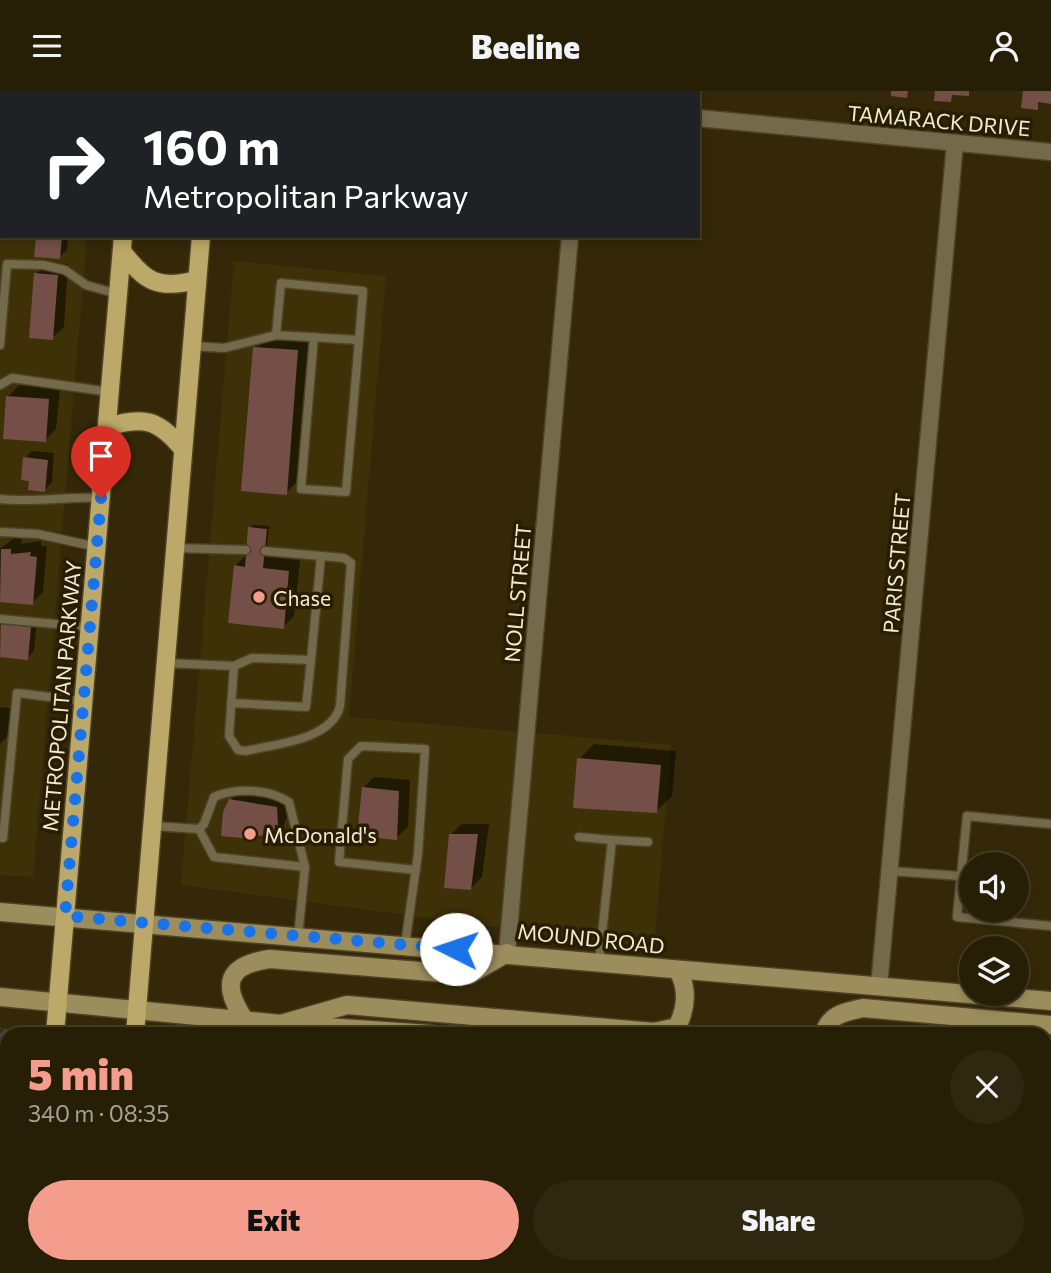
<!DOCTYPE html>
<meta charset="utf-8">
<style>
:root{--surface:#271e06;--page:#2f2710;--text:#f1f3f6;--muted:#a4a29b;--line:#433c28;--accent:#f49d8c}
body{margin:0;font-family:Commissioner,sans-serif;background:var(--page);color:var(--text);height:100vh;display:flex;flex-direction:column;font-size:26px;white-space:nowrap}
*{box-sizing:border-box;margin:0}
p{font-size:23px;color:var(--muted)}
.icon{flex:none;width:38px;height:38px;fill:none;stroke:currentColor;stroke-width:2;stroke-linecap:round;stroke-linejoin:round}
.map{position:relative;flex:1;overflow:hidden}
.side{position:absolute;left:0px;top:936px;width:1052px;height:247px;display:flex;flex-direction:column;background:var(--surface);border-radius:21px 21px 0 0;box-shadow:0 4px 10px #0003,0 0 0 2px var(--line)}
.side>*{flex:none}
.banner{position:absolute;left:0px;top:0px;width:700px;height:147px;box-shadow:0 4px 10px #0003,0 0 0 2px var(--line);background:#202124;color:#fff;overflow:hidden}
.tools{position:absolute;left:959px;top:761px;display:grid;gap:14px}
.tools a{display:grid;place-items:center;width:70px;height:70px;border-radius:50%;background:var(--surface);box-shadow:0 4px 10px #0003,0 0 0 2px var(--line);font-size:35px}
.pin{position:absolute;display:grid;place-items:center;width:60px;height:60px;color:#fff;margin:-72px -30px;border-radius:50% 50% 50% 0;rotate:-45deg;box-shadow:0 0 7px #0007}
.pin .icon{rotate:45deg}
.me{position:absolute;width:77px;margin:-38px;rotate:274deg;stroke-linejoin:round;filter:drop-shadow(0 0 5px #0008)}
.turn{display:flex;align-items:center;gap:24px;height:147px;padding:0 28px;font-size:32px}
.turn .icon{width:91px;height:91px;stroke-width:2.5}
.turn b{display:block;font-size:49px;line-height:60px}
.round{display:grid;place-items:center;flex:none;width:74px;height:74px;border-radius:37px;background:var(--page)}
.head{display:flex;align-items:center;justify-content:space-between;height:119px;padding:0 28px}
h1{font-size:42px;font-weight:800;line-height:52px;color:var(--accent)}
.cta{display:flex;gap:14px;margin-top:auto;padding:14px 28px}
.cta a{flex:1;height:80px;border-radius:42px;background:var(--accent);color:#111;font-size:28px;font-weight:800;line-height:80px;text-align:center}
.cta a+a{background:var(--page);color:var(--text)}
header{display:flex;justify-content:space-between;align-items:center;height:91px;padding:0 28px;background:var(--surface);font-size:32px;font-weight:800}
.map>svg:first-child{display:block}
</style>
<header><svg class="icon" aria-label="menu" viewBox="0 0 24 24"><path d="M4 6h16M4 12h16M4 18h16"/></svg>Beeline<svg class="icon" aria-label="person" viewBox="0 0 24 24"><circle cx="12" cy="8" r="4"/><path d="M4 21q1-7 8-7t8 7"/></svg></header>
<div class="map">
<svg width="1051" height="1182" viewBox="0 0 1051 1182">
<defs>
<pattern id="industrial-furrows" width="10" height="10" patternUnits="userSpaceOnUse" patternTransform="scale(1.75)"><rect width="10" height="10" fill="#3c2e21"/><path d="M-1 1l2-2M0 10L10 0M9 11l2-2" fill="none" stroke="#594c41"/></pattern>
</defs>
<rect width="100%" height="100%" fill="#342808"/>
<g fill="#3f3107">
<path d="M 0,0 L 100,0 L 2,2 L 2,145 L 87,145 L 33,786 L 0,784 Z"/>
<path d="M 234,170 L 386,185 L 349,626 L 671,654 L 654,857 L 181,794 Z"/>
</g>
<g fill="url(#industrial-furrows)">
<path d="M 0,936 L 25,943 L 7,943 L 7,1122 L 0,1156 Z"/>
<path d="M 1045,1030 L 1051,1031 L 1051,1182 L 151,1182 L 152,1176 L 1045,1176 Z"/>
</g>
<g fill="#0007">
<path d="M 49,0 L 88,0 L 49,2 Z"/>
<path d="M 38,145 L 68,145 L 67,159 L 59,166 Z"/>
<path d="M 47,172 L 68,173 L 64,236 L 52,247 L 36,183 Z"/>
<path d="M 270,242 L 313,245 L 301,387 L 286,402 L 255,257 Z"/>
<path d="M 19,294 L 60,298 L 56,338 L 45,349 L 8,306 Z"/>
<path d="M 32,360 L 54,362 L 52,392 L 44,399 L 31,389 L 25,367 Z"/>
<path d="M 253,434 L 269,435 L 266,466 L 300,469 L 294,525 L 283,536 L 235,475 L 247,463 L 249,437 Z"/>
<path d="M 14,447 L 22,448 L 21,453 L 41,450 L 41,455 L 47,455 L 43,501 L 32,512 L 0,509 L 0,458 Z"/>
<path d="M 10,527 L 37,529 L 34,560 L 27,567 L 0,564 L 2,534 Z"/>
<path d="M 0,616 L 11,617 L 8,644 L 0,653 Z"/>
<path d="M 594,653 L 676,660 L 672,705 L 656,720 L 579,668 Z"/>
<path d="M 374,686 L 410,689 L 408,736 L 396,747 L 363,697 Z"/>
<path d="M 242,698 L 288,705 L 289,721 L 284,733 L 273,744 L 246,741 L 242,746 L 230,709 Z"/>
<path d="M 462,733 L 489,733 L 482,786 L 471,797 L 450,744 Z"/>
<path d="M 220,1176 L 255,1176 L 254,1182 L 221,1182 Z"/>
<path d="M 405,1176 L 502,1176 L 502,1182 L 404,1182 Z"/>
<path d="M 617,1176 L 775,1176 L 775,1182 L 616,1182 Z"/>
<path d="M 875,1176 L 994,1176 L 988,1182 L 875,1182 Z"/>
</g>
<g fill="#734f48">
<path d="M 891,0 L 908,0 L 907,7 L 891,5 Z"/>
<path d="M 935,0 L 969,0 L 969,5 L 952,4 L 951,11 L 934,10 Z"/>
<path d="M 1023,0 L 1051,0 L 1051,13 L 1038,11 L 1038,19 L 1021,17 Z"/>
<path d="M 36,145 L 62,145 L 60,168 L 34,166 Z"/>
<path d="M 34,182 L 58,184 L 53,249 L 29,247 Z"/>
<path d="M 253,256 L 298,259 L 287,404 L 241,400 Z"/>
<path d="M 6,305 L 49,308 L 46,351 L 3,348 Z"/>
<path d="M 23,366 L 48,369 L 45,401 L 28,399 L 29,390 L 21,389 Z"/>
<path d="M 248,436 L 267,438 L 263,477 L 289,480 L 284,538 L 228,532 L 234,474 L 245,476 Z"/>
<path d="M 1,458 L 11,458 L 11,463 L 31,461 L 30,465 L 37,466 L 33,514 L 0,511 Z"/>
<path d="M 1,533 L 31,536 L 28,569 L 0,566 Z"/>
<path d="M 577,667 L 661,674 L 657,722 L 573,717 Z"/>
<path d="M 362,696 L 399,700 L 397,749 L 357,745 Z"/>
<path d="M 229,708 L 277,716 L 278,734 L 275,734 L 274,746 L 244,743 L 243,747 L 221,745 L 223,721 Z"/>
<path d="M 449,743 L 478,743 L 471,799 L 444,797 Z"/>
<path d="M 217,1176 L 245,1176 L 245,1182 L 219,1182 Z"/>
<path d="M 403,1176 L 470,1176 L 469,1182 L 402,1182 Z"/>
<rect x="473" y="1176" width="20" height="6"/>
<path d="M 615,1176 L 762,1176 L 762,1182 L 614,1182 Z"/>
<rect x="873" y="1176" width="109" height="6"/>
</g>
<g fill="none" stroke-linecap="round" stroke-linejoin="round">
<g stroke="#4f4325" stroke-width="11">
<g id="lane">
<path d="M 20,2 L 20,0"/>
<path d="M 314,246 L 301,398 L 346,401 L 359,249"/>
<path d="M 0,254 L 7,173 L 43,174 L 65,179 L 86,194 L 118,203"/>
<path d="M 191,255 L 224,257 L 276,244 L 359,249 L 363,200 L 281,192 L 276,244"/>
<path d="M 0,294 L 12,287 L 110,301"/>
<path d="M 0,408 C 34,412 67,405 101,407"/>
<path d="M 0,441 L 38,443 L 97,456"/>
<path d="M 174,457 L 246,459"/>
<path d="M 0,528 L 89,536"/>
<path d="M 166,572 L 234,575 L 229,645 L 238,659 L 246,660 C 275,653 332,649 340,615 L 351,472 L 344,467 L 265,460"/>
<path d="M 234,575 L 252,567 L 311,569 L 321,465"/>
<path d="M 231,612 L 306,616 L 311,569"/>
<path d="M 1051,733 L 967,725 L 957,826 L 1051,835"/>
<path d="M 153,735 L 199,738"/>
<path d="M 199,738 L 204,733 L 214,706 C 236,696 269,698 289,711 L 305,776 L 298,846"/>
<path d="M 199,738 L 214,766 L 305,776"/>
<path d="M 579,746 L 612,749"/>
<path d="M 0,747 L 3,747 L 17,602 L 83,610"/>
<path d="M 889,780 L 961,785"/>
<path d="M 405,854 L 418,763 L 425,658 L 361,655 L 348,668 L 339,771 L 416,779"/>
<path d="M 599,871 L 612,749 L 648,751"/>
<path d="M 191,1182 L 192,1176"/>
<path d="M 267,1182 L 267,1176"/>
<path d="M 368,1182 L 368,1176"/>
<path d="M 539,1182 L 539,1176"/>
<path d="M 588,1182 L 588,1176"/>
<path d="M 993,1182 L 994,1176"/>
</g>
</g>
<g stroke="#4f4325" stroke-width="19">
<g id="street">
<path d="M 395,0 L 415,2"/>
<path d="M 698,27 L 1051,61"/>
<path d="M 507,862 L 570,145"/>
<path d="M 879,896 L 955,52"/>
<path d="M 809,1182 L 809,1176"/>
</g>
</g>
<g stroke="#4f4325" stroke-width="21">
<g id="secondary">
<path d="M 0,821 L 1051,910"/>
<path d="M 0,906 L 281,933 L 431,943"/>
<path d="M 244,928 C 221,893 227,874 270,868 L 469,884 L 507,862"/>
<path d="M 281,933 L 347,914 L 654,941 L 677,936 C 687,916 688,898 678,879"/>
<path d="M 824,943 C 829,923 845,921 863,917 L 1051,934"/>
<path d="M 1045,996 L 1051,996"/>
</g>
</g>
<g stroke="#4f4325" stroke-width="21">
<g id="primary">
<path d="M 135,2 L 135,0"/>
<path d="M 213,2 L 213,0"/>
<path d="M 122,160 C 145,191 158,199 197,189"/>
<path d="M 107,336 C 143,325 158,328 182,357"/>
<path d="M 55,943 L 123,145"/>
<path d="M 135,943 L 201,145"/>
<path d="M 27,1182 L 28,1176"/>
<path d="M 106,1182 L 107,1176"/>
</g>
</g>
<use href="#lane" stroke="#73694b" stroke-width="8"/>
<use href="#street" stroke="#73694b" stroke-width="16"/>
<use href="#secondary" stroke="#9c8d5c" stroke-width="18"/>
<use href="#primary" stroke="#bca868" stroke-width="18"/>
</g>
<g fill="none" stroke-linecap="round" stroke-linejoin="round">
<path stroke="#1a73e8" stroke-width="12" stroke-dasharray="0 21.6" d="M 101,407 L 65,825 L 456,858"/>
</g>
<g fill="#f49d8c" stroke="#2a1e00" stroke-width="2.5">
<circle cx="259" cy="506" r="7"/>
<circle cx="250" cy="743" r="7"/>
</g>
<g text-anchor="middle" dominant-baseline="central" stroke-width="7" stroke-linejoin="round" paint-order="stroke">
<g font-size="21" fill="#f2ead9" stroke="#2a1e00">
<text transform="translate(939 29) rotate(5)">TAMARACK DRIVE</text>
<text transform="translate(896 472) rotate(-85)">PARIS STREET</text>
<text transform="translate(517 502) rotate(-85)">NOLL STREET</text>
<text transform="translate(61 605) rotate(-85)">METROPOLITAN PARKWAY</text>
<text transform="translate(591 847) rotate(6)">MOUND ROAD</text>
</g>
<g font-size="21" fill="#f2ead9" stroke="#2a1e00" text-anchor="start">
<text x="273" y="506">Chase</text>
<text x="264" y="743">McDonald's</text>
</g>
</g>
</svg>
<div class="tools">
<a><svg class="icon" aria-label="sound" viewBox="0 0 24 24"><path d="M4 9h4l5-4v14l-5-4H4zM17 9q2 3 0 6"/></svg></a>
<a><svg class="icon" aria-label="layers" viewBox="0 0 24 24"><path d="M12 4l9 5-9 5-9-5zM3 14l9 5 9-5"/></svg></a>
</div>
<div class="pin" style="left:101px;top:407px;background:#d93025"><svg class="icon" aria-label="arrive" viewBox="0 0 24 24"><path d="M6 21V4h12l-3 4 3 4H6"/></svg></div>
<svg class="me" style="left:456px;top:858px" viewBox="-20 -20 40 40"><circle r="19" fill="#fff"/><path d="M0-13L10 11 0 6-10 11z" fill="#1a73e8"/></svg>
<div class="banner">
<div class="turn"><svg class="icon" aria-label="right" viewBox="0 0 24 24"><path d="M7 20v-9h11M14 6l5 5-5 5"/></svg><div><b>160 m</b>Metropolitan Parkway</div></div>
</div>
<section class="side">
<div class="head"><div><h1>5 min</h1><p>340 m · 08:35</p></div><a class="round"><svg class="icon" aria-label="close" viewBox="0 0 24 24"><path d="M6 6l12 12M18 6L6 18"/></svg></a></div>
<div class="cta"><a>Exit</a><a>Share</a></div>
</section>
</div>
